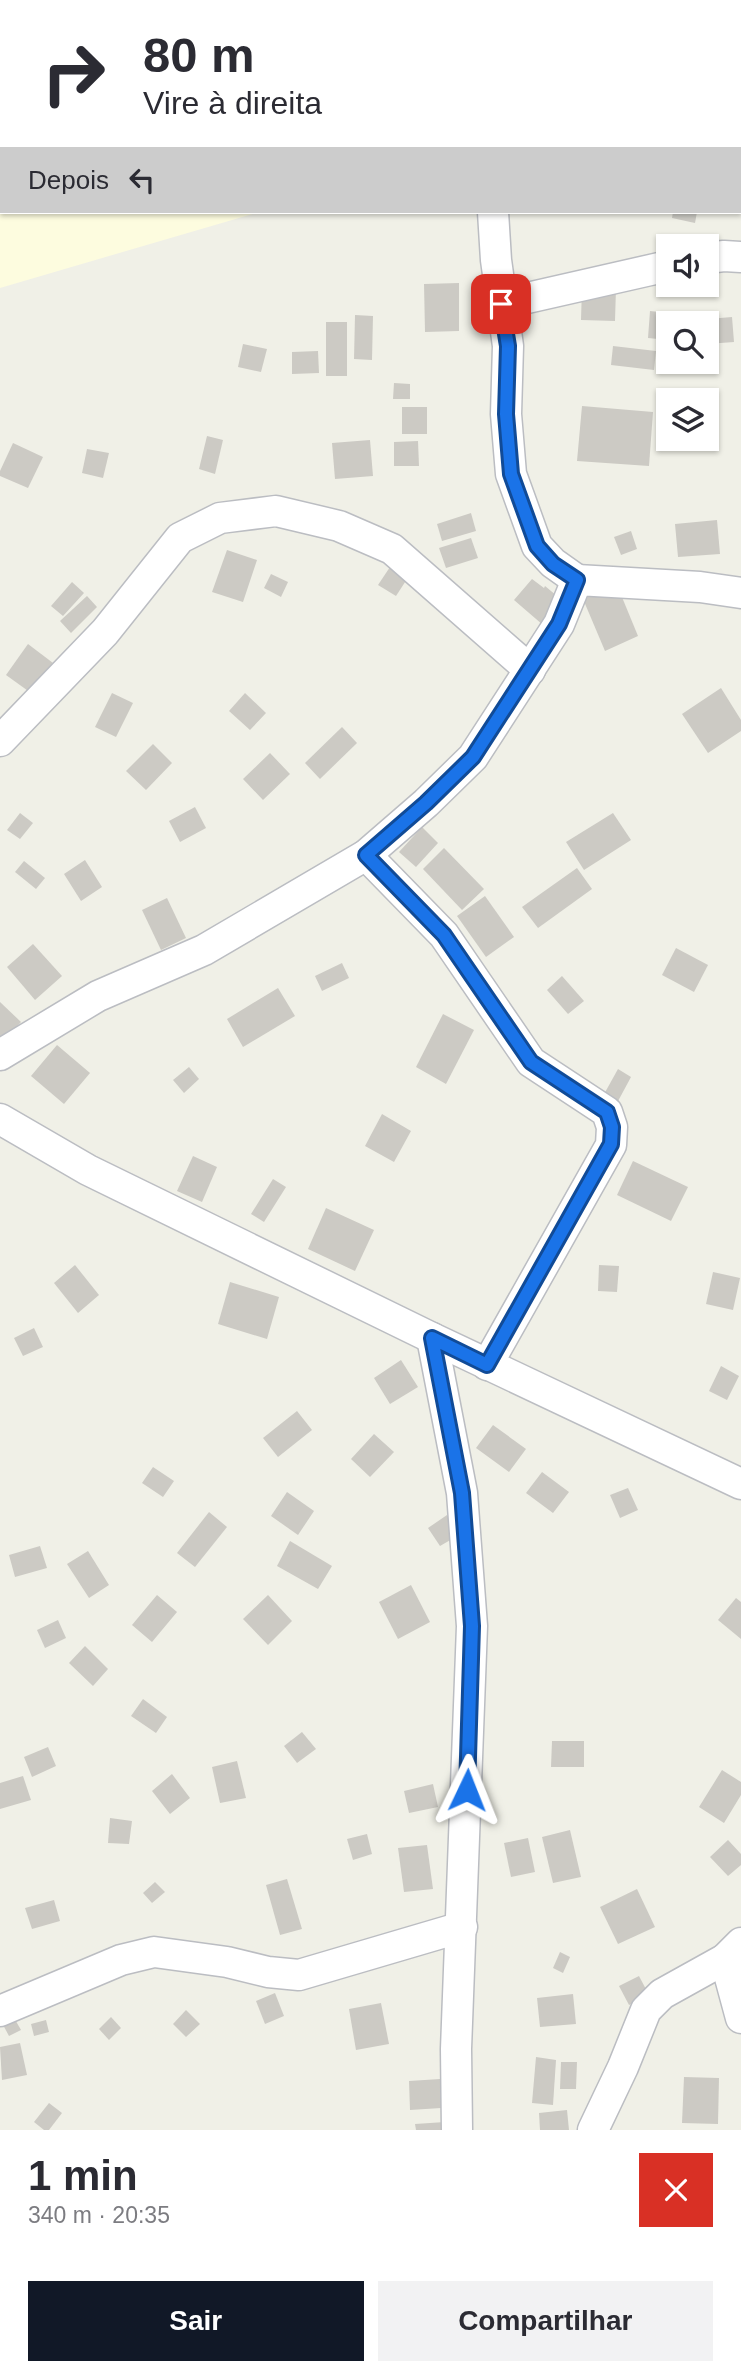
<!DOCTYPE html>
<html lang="pt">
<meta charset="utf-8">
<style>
:root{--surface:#fff;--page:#f2f2f3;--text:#2b2b33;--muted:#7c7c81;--accent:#111827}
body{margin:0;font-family:Helvetica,sans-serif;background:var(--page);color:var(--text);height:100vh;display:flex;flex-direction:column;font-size:26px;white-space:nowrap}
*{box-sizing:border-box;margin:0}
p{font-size:23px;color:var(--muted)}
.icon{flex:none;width:38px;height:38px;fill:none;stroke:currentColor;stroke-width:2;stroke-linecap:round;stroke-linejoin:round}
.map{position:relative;height:2130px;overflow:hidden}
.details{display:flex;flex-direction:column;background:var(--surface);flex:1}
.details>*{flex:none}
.hud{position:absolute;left:0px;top:0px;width:742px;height:214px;box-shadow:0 2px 5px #0004;background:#fff;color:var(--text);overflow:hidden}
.tools{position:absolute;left:656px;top:234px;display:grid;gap:14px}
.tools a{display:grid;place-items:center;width:63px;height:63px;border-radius:0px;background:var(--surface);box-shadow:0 2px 5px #0004;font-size:35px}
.pin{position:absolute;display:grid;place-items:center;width:60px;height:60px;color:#fff;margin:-30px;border-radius:14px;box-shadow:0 4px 10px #0006}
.me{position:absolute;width:77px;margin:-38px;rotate:2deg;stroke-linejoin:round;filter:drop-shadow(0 0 5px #0008)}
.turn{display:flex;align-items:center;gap:24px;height:147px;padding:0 28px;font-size:32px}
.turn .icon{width:91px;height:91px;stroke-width:2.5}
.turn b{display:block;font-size:49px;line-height:60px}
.then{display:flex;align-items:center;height:66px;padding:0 28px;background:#0003;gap:14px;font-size:26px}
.round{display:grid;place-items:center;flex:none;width:74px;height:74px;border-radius:0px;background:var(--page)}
.overview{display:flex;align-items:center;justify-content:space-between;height:119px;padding:0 28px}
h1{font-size:42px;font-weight:700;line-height:52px}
.action{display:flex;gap:14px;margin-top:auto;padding:14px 28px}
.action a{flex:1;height:80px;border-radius:0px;background:var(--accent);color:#fff;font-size:28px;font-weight:700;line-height:80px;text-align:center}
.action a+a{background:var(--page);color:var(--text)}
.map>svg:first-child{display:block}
</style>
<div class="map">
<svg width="741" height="2130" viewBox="0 0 741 2130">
<rect width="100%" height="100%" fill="#f0f0e7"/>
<path fill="#fdfcdf" d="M 0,0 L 453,0 L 453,2 L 2,2 L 2,212 L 259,212 L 0,288 Z"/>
<g fill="#cccac4">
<path d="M 673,212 L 697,212 L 695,223 L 672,218 Z"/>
<path d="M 459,283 L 459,331 L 425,332 L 424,284 Z"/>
<path d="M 582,287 L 616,288 L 615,321 L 581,320 Z"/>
<path d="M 650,311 L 677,314 L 676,324 L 668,324 L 668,340 L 648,338 Z"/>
<path d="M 355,315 L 373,316 L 372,360 L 354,359 Z"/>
<path d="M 732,317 L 734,342 L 707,344 L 707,324 L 697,324 L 696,320 Z"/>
<rect x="326" y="322" width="21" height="54"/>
<path d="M 243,344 L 267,349 L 261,372 L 238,367 Z"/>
<path d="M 613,346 L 656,351 L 654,370 L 611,365 Z"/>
<path d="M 318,351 L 319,373 L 292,374 L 292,352 Z"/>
<path d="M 394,383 L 410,384 L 410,399 L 393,399 Z"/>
<path d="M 582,406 L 653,412 L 649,466 L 577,461 Z"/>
<rect x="402" y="407" width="25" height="27"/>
<path d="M 207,436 L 223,440 L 215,474 L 199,469 Z"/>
<path d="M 370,440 L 373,476 L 335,479 L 332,443 Z"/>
<path d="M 418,441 L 419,466 L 394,466 L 394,442 Z"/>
<path d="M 13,443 L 43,457 L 28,488 L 0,476 L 0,471 Z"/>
<path d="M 87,449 L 109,453 L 103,478 L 82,473 Z"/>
<path d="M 471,513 L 476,531 L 442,541 L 437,524 Z"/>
<path d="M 717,520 L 720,554 L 678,557 L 675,524 Z"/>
<path d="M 631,531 L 637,549 L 621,555 L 614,537 Z"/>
<path d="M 471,538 L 478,558 L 446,568 L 439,548 Z"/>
<path d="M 227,550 L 257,560 L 243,602 L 212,592 Z"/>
<path d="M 392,564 L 409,576 L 396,596 L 378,585 Z"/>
<path d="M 271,574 L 288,582 L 281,597 L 264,588 Z"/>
<path d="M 532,579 L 544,588 L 545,586 L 563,601 L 543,625 L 514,600 Z"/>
<path d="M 72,582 L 84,593 L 63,616 L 51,606 Z"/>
<path d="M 617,585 L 638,636 L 605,651 L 583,599 Z"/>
<path d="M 87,596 L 97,607 L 71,633 L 60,621 Z"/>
<path d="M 28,644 L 53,663 L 31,693 L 6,675 Z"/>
<path d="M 721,688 L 741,720 L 741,731 L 708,753 L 682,714 Z"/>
<path d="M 112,693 L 133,703 L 116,737 L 95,727 Z"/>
<path d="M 245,693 L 266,713 L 250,730 L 229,711 Z"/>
<path d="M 342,727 L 357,743 L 320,779 L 305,763 Z"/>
<path d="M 153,744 L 172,763 L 146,790 L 126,771 Z"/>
<path d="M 270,753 L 290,774 L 263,800 L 243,779 Z"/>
<path d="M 195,807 L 206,828 L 180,842 L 169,821 Z"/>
<path d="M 20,813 L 33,823 L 20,839 L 7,830 Z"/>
<path d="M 613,813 L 631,840 L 584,870 L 566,842 Z"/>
<path d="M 422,827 L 438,843 L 416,867 L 399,852 Z"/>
<path d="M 444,848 L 484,889 L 462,910 L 423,869 Z"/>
<path d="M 85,860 L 102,887 L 81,901 L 64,874 Z"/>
<path d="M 24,861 L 45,878 L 36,889 L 15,872 Z"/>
<path d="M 577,868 L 592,889 L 538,928 L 522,907 Z"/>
<path d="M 485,896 L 514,937 L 486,957 L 457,916 Z"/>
<path d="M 167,898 L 186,938 L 161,950 L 142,910 Z"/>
<path d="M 33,944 L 62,976 L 35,1000 L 7,967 Z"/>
<path d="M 676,948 L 708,965 L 694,992 L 662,975 Z"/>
<path d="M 342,963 L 349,978 L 322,991 L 315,976 Z"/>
<path d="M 562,976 L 584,1001 L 568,1014 L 547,990 Z"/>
<path d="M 278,988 L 295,1016 L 243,1047 L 227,1019 Z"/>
<path d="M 0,1002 L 21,1022 L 0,1045 Z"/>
<path d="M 443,1014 L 474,1030 L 446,1084 L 416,1067 Z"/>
<path d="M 57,1045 L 90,1073 L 64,1104 L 31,1076 Z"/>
<path d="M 189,1067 L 199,1079 L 184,1093 L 173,1080 Z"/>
<path d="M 618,1069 L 631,1077 L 617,1103 L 603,1096 Z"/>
<path d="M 382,1114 L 411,1131 L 394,1162 L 365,1146 Z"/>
<path d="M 193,1156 L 217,1167 L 202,1202 L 177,1191 Z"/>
<path d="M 633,1161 L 688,1187 L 671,1221 L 617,1195 Z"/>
<path d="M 273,1179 L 286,1187 L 264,1222 L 251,1214 Z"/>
<path d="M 326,1208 L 374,1230 L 355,1271 L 308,1249 Z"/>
<path d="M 75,1265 L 99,1295 L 78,1313 L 54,1283 Z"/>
<path d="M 599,1265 L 619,1266 L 617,1292 L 598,1291 Z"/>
<path d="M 713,1272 L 740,1278 L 733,1310 L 706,1304 Z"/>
<path d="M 230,1282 L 279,1297 L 267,1339 L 218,1324 Z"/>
<path d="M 34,1328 L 43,1347 L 23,1356 L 14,1338 Z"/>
<path d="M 401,1360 L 418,1387 L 390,1404 L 374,1378 Z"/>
<path d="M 721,1366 L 739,1376 L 727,1400 L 709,1391 Z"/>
<path d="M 297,1411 L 312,1430 L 278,1457 L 263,1438 Z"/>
<path d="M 493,1425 L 526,1449 L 509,1472 L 476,1448 Z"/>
<path d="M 374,1434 L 394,1452 L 370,1477 L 351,1459 Z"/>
<path d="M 153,1467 L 174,1481 L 163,1497 L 142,1483 Z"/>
<path d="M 542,1472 L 569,1492 L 553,1513 L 526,1493 Z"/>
<path d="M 628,1488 L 638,1510 L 620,1518 L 610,1495 Z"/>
<path d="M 287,1492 L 314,1511 L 298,1535 L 271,1516 Z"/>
<path d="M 209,1512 L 227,1527 L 195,1567 L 177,1553 Z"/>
<path d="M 447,1515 L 459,1535 L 440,1546 L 428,1528 Z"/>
<path d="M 290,1541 L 332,1566 L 318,1589 L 277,1566 Z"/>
<path d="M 40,1546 L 47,1568 L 15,1577 L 9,1555 Z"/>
<path d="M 88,1551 L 109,1585 L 89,1598 L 67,1564 Z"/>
<path d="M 411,1585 L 430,1622 L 398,1639 L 379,1602 Z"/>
<path d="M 157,1595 L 177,1612 L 152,1642 L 132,1625 Z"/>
<path d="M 268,1595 L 292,1621 L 268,1645 L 243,1619 Z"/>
<path d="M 736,1598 L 741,1602 L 741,1639 L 718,1620 Z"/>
<path d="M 58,1620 L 66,1638 L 45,1648 L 37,1630 Z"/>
<path d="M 85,1646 L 108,1669 L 93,1686 L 69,1663 Z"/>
<path d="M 143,1699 L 167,1717 L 156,1733 L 131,1716 Z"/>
<path d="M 302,1732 L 316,1749 L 297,1763 L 284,1746 Z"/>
<path d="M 552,1741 L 584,1741 L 584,1767 L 551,1767 Z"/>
<path d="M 48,1747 L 56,1766 L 32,1777 L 24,1757 Z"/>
<path d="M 237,1761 L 246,1798 L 220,1803 L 212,1767 Z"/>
<path d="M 722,1770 L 741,1782 L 741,1795 L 724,1823 L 699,1807 Z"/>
<path d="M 172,1774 L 190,1798 L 170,1814 L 152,1791 Z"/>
<path d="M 23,1776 L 31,1800 L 0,1809 L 0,1783 Z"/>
<path d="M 433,1784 L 438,1807 L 409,1813 L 404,1791 Z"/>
<path d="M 110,1818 L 132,1821 L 129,1844 L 108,1843 Z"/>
<path d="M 570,1830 L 581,1877 L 553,1883 L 542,1837 Z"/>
<path d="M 367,1834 L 372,1854 L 353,1860 L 347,1839 Z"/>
<path d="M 528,1838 L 535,1872 L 511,1877 L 504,1843 Z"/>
<path d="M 728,1840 L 741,1854 L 741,1865 L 728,1876 L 710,1857 Z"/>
<path d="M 427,1845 L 433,1889 L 404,1892 L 398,1848 Z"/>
<path d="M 287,1879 L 302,1929 L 280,1935 L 266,1885 Z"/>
<path d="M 155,1882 L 165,1892 L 152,1903 L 143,1893 Z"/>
<path d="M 637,1889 L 655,1927 L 618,1944 L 600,1907 Z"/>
<path d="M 54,1900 L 60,1921 L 32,1929 L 25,1908 Z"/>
<path d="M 560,1952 L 570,1957 L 563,1973 L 553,1968 Z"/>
<path d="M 639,1976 L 649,1995 L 629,2005 L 619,1986 Z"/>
<path d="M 275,1993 L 284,2016 L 265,2024 L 256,2001 Z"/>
<path d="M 573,1994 L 576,2024 L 540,2027 L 537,1998 Z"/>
<path d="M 381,2003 L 389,2044 L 356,2050 L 349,2009 Z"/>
<path d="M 186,2010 L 200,2024 L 186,2037 L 173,2024 Z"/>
<path d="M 13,2016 L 21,2030 L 9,2036 L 2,2023 Z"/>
<path d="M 111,2017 L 121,2028 L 109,2040 L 99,2029 Z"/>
<path d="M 46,2020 L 49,2032 L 34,2036 L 31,2024 Z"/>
<path d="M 20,2043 L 27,2075 L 2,2080 L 0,2047 Z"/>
<path d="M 536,2057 L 556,2060 L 553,2105 L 532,2103 Z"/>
<path d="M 561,2062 L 577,2062 L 576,2089 L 560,2089 Z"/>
<path d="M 684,2077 L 719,2078 L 718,2124 L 682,2123 Z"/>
<path d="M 440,2079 L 441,2108 L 410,2110 L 409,2081 Z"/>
<path d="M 49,2103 L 62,2113 L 49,2130 L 44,2130 L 34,2122 Z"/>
<path d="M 567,2110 L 569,2130 L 540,2130 L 539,2113 Z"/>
<path d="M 445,2122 L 446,2130 L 416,2130 L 415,2124 Z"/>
</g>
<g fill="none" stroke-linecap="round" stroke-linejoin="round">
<g stroke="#bbbdc2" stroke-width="33">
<g id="street">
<path d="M 482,0 L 482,2"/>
<path d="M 493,212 L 496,260 L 508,346 L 506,414 L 511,474 L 537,546 L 553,563 L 577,580"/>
<path d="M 707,258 L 724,256 L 741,257"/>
<path d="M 501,304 L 668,266"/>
<path d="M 0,741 L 105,632 L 180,538 L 220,518 L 276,511 L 339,526 L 392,549 L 530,670"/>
<path d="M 366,855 L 444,935 L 531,1062 L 607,1112 L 612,1127 L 611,1145 L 487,1365"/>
<path d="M 0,1055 L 98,996 L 204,950 L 366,855 L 426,803 L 473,757 L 559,624 L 577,580 L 700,587 L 741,593"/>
<path d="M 0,1119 L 88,1170 L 432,1338 L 741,1484"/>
<path d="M 432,1338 L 462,1493 L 472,1626 L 456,2049 L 457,2130"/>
<path d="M 725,1959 L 741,2018"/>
<path d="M 0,2011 L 121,1960 L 154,1952 L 227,1962 L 268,1972 L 299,1975 L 462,1927"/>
<path d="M 593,2130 L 623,2067 L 646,2010 L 662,1994 L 725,1959 L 741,1943"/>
</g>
</g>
<use href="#street" stroke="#fff" stroke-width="30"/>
</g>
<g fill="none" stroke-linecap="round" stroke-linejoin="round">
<g stroke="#114b97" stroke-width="18">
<path id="route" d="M 467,1790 L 472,1626 L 464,1520 L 462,1493 L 432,1338 L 487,1365 L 611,1144 L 612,1127 L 607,1112 L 531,1062 L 444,935 L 366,855 L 426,803 L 473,757 L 559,624 L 577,580 L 553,564 L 537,546 L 511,474 L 506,414 L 508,346 L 501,304"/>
</g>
<use href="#route" stroke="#1a73e8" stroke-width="12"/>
</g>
</svg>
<div class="tools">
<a><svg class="icon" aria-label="sound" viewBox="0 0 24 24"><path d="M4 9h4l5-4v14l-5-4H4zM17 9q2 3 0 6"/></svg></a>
<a><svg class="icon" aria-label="search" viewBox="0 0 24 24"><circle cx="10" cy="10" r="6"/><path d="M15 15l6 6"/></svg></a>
<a><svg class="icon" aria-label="layers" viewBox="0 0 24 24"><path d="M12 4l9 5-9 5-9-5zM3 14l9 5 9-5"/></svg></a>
</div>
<div class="pin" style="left:501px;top:304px;background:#d93025"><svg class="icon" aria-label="arrive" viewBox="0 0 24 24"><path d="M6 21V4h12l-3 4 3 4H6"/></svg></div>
<svg class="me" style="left:467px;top:1790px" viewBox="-20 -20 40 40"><path d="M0-17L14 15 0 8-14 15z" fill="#1a73e8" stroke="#fff" stroke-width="4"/></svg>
<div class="hud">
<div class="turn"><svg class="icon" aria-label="right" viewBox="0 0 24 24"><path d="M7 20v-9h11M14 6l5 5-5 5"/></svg><div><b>80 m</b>Vire à direita</div></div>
<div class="then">Depois<svg class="icon" aria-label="left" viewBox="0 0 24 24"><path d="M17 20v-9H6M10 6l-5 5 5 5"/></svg></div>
</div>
</div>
<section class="details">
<div class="overview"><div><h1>1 min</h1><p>340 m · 20:35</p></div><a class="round" style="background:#d93025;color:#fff"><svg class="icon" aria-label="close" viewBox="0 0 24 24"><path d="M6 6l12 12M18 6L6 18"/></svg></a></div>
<div class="action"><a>Sair</a><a>Compartilhar</a></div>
</section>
